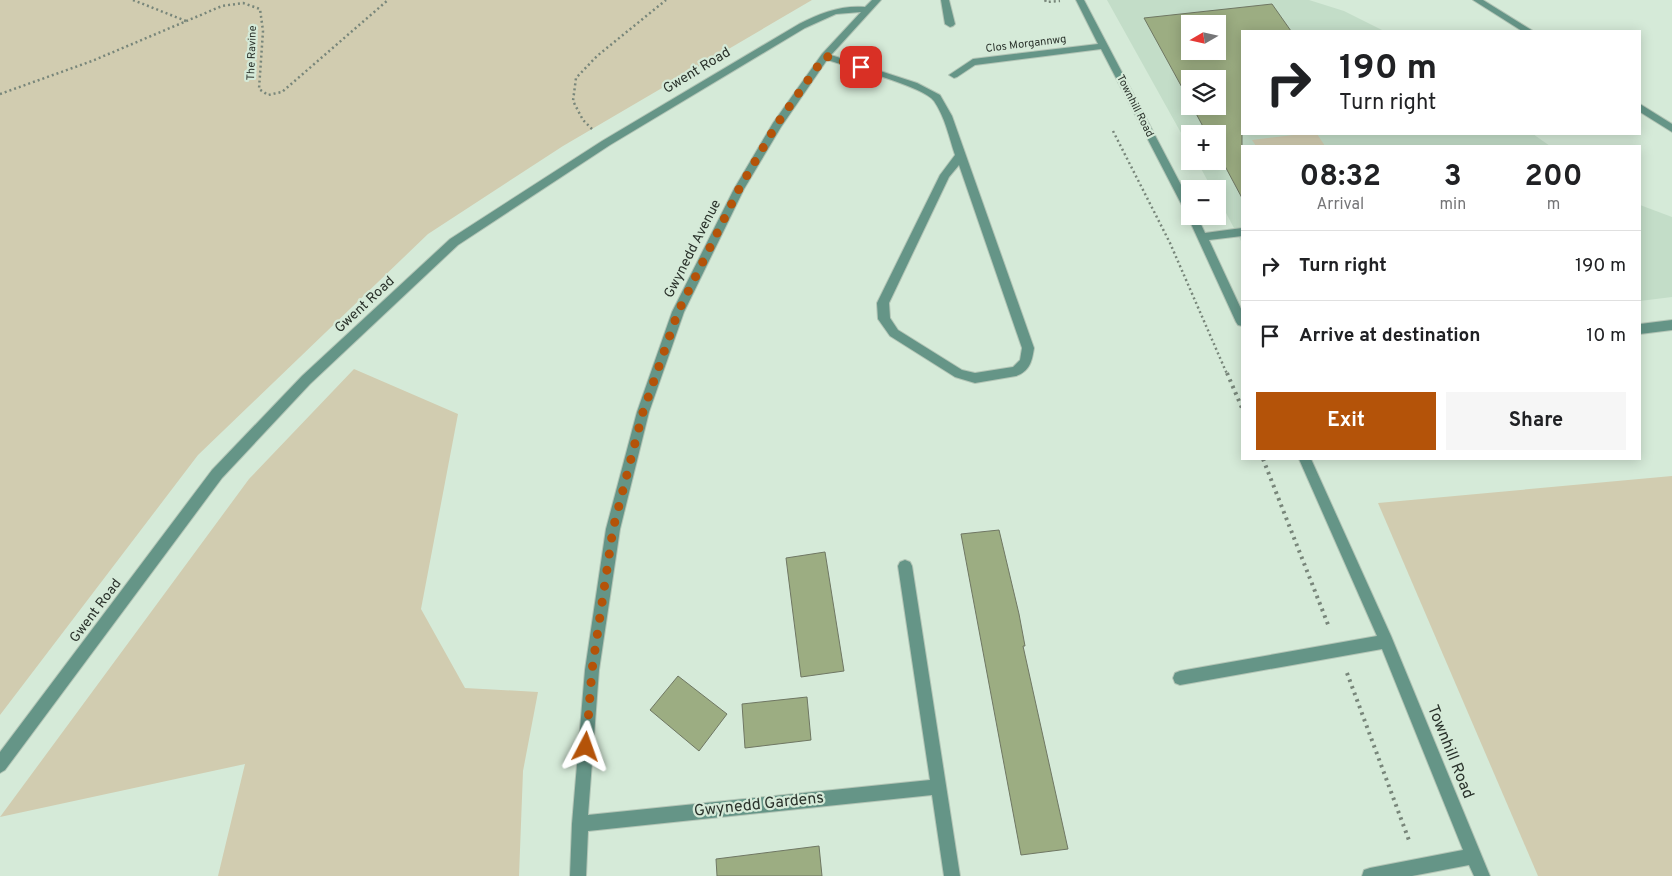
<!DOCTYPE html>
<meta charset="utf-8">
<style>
:root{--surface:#fff;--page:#f6f6f6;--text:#202124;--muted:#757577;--line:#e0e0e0;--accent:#b45309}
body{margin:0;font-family:Overpass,sans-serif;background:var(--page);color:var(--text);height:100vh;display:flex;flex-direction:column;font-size:19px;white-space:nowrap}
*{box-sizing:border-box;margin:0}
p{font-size:16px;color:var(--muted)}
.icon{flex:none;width:28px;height:28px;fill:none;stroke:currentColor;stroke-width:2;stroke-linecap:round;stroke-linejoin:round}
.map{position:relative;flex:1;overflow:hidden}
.drawer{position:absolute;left:1241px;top:145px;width:400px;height:315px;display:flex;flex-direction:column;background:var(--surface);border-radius:0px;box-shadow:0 2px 12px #0003}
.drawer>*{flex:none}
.banner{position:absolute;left:1241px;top:30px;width:400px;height:105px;border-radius:0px;box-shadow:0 2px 12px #0003;background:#fff;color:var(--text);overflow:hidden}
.needle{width:32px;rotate:261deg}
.tools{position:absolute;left:1181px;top:15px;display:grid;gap:10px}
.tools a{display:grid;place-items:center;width:45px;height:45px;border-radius:0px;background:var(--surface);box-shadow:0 2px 12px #0003;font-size:25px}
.pin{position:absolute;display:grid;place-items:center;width:42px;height:42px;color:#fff;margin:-21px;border-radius:10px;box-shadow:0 2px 8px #0006}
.me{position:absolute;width:55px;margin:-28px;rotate:4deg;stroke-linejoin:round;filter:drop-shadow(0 0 4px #0008)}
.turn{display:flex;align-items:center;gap:18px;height:105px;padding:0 15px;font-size:22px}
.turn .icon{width:65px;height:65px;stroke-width:2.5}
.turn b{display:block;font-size:35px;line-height:42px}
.eta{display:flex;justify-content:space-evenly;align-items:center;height:85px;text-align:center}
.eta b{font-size:30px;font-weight:700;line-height:35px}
.cta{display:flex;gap:10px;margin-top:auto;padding:10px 15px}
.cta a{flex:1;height:58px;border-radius:0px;background:var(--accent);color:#fff;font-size:20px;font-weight:700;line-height:58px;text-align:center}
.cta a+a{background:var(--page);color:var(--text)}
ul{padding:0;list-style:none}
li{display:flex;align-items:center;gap:15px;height:70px;padding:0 15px;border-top:1px solid var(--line)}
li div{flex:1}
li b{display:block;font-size:19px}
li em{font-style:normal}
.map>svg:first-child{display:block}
</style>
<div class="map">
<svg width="1672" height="876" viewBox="0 0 1672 876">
<rect width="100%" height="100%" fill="#d5ead8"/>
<g fill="#c3ddc8" fill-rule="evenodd">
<path d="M 1107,0 L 1309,0 L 1344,11 L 1384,31 L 1242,31 L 1242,134 L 1533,134 L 1550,146 L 1242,146 L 1242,243 L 1218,198 L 1218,189 L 1212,189 L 1197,161 L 1218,161 L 1218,134 L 1190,134 L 1190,149 ZM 1190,24 L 1218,24 L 1218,51 L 1190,51 ZM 1190,79 L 1218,79 L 1218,106 L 1190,106 Z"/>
<path d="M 1640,205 L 1672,217 L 1672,297 L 1640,301 Z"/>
</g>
<g fill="#d1ccb0">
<path d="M 0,0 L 812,0 L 563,146 L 428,234 L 198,455 L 0,715 Z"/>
<path d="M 1302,134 L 1317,134 L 1325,146 L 1256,146 L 1252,140 Z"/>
<path d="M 354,369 L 458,414 L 421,609 L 465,688 L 538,692 L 523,771 L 519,876 L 218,876 L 245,764 L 0,817 L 249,479 Z"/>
<path d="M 1672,476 L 1672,876 L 1538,876 L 1378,503 Z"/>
</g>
<g fill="#9cad82" stroke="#6f7763" fill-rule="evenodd">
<path d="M 1272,4 L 1291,31 L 1242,31 L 1242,198 L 1218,153 L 1218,134 L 1207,134 L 1192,106 L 1218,106 L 1218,79 L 1190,79 L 1190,102 L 1144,18 ZM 1190,24 L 1218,24 L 1218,51 L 1190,51 Z"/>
<path d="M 999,530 L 1019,614 L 1025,646 L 1023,646 L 1068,849 L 1021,855 L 961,534 Z"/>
<path d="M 825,552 L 844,671 L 801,677 L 786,558 Z"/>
<path d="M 678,676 L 727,714 L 699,751 L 650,710 Z"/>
<path d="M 807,697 L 811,740 L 745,748 L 742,704 Z"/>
<path d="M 819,846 L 822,876 L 717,876 L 716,859 Z"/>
</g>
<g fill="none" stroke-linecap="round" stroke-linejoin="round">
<g stroke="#b3c5b6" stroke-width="2">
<g id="minor">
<path d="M 872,0 L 881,0 L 831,55 L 917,83 L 940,95 L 952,116 L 1034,348 C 1032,361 1030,371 1016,376 L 975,383 L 955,377 L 890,336 L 878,319 L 877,303 L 940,175 L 955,155 C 949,137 945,117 934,101 C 925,87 847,66 827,60 L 781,127 L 744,189 L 684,312 L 649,412 L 620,529 L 599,670 L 588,815 L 930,780 L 898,566 L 900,562 L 905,560 L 910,562 L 912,566 L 960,876 L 944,876 L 932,795 L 588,831 L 586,876 L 570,876 L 572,824 L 585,670 L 606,529 L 637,412 L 672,312 L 734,189 L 773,123 L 822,54 L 861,12 L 836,14 L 805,28 L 610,145 L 458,245 L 310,384 L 222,478 L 5,770 L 0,773 L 0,752 L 212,470 L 302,376 L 450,239 L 602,141 L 799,24 C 820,13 841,5 865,7 ZM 959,165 L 1022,348 L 1020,360 L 1013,367 L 975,373 L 962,370 L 898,330 L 890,318 L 889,303 L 949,177 Z"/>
<path d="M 941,0 L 949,0 L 955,24 L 953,26 L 950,27 L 945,24 Z"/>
<path d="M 1076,0 L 1084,0 L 1190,202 L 1190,216 L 1197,216 L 1205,233 L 1242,228 L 1242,236 L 1209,240 L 1242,311 L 1242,326 L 1238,325 L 1236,322 L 1187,215 L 1101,49 L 975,65 L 957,77 L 954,78 L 949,75 L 973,59 L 1098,44 Z"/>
<path d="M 1473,0 L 1483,0 L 1533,31 L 1522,31 Z"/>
<path d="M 1640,104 L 1672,124 L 1672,132 L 1640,112 Z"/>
<path d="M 1672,320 L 1672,330 L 1640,334 L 1640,324 Z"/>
<path d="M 1299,459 L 1311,459 L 1391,636 L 1490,876 L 1474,876 L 1469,865 L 1412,876 L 1362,876 L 1364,870 L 1370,868 L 1463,850 L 1382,649 L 1180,685 L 1175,683 L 1173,678 L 1175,673 L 1180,671 L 1377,636 Z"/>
</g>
</g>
<g stroke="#78867a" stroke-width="2.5" stroke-dasharray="2 3" stroke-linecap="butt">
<path d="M 133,0 L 186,21"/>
<path d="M 1045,0 L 1046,2 L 1060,1"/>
<path d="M 0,94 L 92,61 L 222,6 L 243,3 L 260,9 L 263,31 L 259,89 L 268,95 L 282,92 L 388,0"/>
<path d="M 592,129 L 583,120 L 573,101 L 576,78 L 597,56 L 666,0"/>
<path d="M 1113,131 L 1170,243 L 1227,374"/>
</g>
<g stroke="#78867a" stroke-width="4" stroke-dasharray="2.5 4.5" stroke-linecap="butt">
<path d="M 1227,373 L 1242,408"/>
<path d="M 1263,459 L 1329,627"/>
<path d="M 1347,673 L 1410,843"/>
</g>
<use href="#minor" fill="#659587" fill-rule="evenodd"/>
</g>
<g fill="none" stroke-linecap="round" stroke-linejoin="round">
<path stroke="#b45309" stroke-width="9" stroke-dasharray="0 16.2" d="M 586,747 L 592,670 L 613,529 L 643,412 L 678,312 L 739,189 L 777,124 L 825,56 L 861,67"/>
</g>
<g text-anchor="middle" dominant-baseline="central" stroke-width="4.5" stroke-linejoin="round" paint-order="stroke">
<g font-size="11" fill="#2b332c" stroke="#d5ead8">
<text transform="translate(1026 44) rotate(-7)">Clos Morgannwg</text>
<text transform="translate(252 53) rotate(-88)">The Ravine</text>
<text transform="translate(1135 106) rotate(63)">Townhill Road</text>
</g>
<g font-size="14" fill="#2b332c" stroke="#d5ead8">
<text transform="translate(697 71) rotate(-31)">Gwent Road</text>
<text transform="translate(693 249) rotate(-63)">Gwynedd Avenue</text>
<text transform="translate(365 305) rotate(-43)">Gwent Road</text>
<text transform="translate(96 611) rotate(-53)">Gwent Road</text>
</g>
<g font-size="16" fill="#2b332c" stroke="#d5ead8">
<text transform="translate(1450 752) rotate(68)">Townhill Road</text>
<text transform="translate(759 805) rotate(-6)">Gwynedd Gardens</text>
</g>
</g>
</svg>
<div class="tools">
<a><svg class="needle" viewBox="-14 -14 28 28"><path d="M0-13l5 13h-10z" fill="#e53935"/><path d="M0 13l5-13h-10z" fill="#757577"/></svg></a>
<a><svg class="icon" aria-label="layers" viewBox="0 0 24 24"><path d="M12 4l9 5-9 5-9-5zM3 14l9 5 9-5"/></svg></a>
<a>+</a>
<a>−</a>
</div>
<div class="pin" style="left:861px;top:67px;background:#d93025"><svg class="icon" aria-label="arrive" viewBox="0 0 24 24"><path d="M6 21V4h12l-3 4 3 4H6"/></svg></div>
<svg class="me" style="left:586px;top:747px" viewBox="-20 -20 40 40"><path d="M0-17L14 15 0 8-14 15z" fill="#b45309" stroke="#fff" stroke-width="4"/></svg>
<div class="banner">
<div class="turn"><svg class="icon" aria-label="right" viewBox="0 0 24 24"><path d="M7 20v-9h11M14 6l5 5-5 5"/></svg><div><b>190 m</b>Turn right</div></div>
</div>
<section class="drawer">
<div class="eta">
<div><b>08:32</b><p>Arrival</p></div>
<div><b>3</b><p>min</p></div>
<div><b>200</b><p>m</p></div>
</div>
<ul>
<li><svg class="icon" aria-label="right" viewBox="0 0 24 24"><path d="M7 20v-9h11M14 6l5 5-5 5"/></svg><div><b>Turn right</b></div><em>190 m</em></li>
<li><svg class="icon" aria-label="arrive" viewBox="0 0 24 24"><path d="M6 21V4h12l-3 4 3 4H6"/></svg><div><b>Arrive at destination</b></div><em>10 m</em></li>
</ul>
<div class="cta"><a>Exit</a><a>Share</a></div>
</section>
</div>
